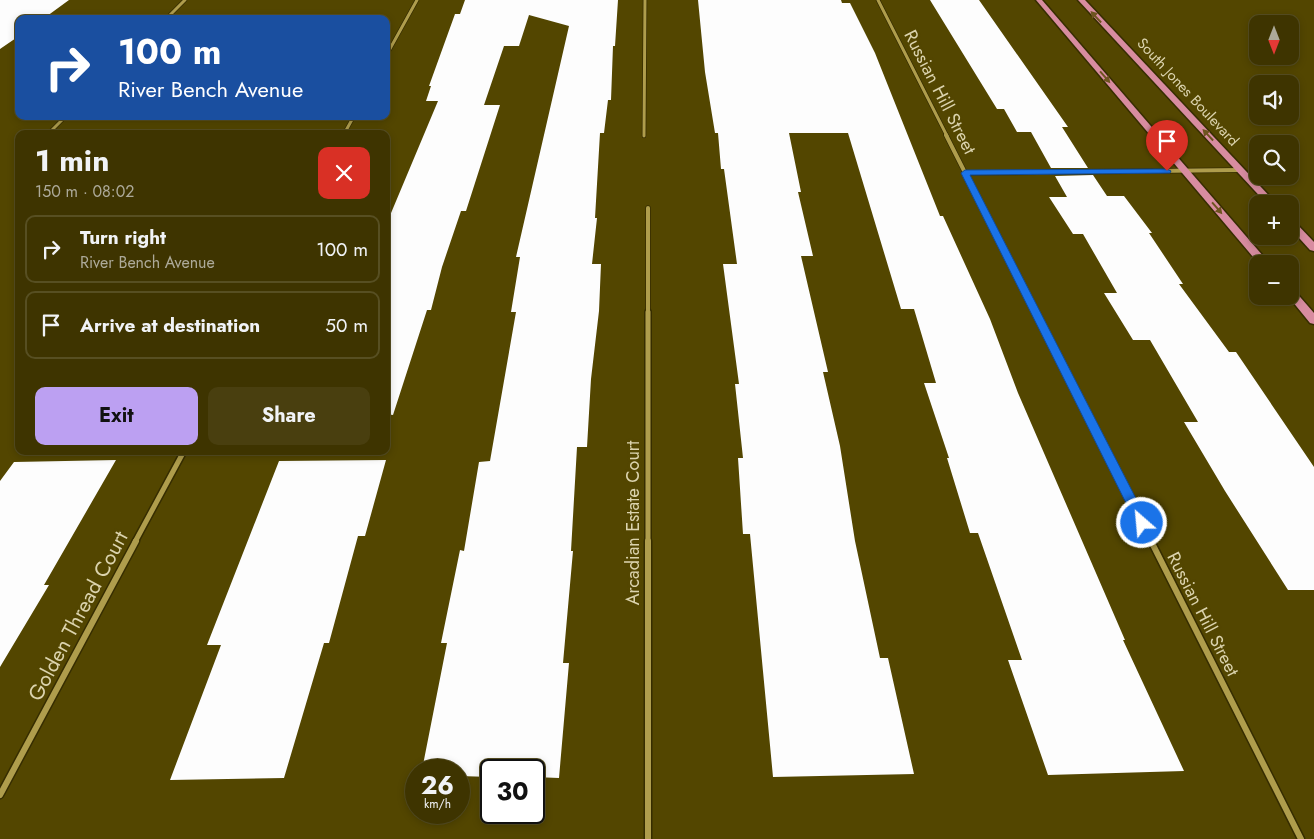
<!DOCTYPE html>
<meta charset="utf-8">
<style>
:root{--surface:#3e3400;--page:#493f0f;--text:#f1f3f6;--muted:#adaa99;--line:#574f22;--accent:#bca0f2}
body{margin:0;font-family:Jost,sans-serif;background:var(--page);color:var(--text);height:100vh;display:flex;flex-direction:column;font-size:19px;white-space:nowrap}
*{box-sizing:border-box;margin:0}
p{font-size:16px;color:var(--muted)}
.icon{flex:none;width:28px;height:28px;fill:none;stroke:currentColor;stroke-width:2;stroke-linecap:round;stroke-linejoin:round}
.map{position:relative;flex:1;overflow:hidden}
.details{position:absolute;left:15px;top:130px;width:375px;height:325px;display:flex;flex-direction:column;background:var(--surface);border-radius:10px;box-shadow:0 2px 8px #0003,0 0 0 1px var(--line)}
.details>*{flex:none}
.banner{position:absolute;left:15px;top:15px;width:375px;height:105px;border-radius:10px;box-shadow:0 2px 8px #0003,0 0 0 1px var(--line);background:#1a4fa0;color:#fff;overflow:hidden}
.needle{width:32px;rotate:180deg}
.fabs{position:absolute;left:1249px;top:15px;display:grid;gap:10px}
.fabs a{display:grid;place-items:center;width:50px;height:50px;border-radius:10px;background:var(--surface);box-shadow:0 2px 8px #0003,0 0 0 1px var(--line);font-size:25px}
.speed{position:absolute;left:405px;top:759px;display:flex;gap:10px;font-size:25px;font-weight:700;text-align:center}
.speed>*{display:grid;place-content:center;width:65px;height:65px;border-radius:50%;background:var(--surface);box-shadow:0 2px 8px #0003,0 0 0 1px var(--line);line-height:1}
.speed small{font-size:12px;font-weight:400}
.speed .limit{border:2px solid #111;border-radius:8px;background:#fff;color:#111}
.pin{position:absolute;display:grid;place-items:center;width:42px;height:42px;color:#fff;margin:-51px -21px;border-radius:50% 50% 50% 0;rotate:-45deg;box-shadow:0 0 5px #0007}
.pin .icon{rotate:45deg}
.me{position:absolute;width:55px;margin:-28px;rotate:333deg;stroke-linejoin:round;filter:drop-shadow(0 0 4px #0008)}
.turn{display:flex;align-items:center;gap:18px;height:105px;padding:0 20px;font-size:22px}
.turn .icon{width:65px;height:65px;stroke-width:2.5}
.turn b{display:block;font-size:35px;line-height:42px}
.round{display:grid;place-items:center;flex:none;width:52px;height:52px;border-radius:10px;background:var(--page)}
.overview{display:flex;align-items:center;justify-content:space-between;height:85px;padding:0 20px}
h1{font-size:30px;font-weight:700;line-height:38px}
.cta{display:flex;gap:10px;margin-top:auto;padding:10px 20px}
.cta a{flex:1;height:58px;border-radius:10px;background:var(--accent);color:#111;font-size:20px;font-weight:700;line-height:58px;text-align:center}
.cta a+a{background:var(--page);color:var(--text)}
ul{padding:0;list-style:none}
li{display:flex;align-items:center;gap:15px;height:68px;margin:0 10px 8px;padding:0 10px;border:2px solid var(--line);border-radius:10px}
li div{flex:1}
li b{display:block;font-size:19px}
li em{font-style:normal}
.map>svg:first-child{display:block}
</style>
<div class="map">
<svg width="1314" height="839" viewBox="0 0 1314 839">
<rect width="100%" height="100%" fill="#534600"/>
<g fill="#fdfdfd">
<path d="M 0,0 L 69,0 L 43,19 L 19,19 L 19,36 L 0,49 Z"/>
<path d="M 465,0 L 618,0 L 615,46 L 613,46 L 611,100 L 608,100 L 604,133 L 600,133 L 595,218 L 597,218 L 592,264 L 601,264 L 599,311 L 591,379 L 587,447 L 577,447 L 571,551 L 573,551 L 563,663 L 569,663 L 559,778 L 534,777 L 534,770 L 491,770 L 491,777 L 459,776 L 459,770 L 422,770 L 447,643 L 441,643 L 460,550 L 464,551 L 479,462 L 490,461 L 516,312 L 511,312 L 520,257 L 516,257 L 569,26 L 529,15 L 519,46 L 504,46 L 484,105 L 500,105 L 466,211 L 461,211 L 442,267 L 431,310 L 427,310 L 393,415 L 386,414 L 386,225 L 438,101 L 426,101 L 431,86 L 429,86 L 455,14 L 460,14 Z"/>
<path d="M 698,0 L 841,0 L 842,3 L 850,3 L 875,53 L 940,216 L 943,216 L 990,319 L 1018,393 L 1125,640 L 1123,640 L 1184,771 L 1048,775 L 1008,660 L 1022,660 L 978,533 L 970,533 L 947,458 L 949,458 L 924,383 L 936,383 L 914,309 L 901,309 L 848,133 L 789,133 L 801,192 L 798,192 L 813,256 L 801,256 L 828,372 L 823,372 L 840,446 L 855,541 L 880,658 L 888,658 L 914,774 L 773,777 L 750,534 L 743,534 L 738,458 L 743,458 L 735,384 L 739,384 L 723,264 L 737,264 L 724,169 L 721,169 L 718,133 L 715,133 L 705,72 Z"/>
<path d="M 930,0 L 979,0 L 1068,127 L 1062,127 L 1088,168 L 1051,168 L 1031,132 L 1017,132 L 1004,109 L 997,109 Z"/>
<path d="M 1093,175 L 1107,196 L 1124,196 L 1152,233 L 1149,233 L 1183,284 L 1179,284 L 1229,352 L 1236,352 L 1314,467 L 1314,590 L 1288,590 L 1225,491 L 1184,422 L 1198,422 L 1150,340 L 1133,340 L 1104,293 L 1117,293 L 1083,234 L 1073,234 L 1049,197 L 1067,197 L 1055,176 Z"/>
<path d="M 116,460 L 44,585 L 49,585 L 0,667 L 0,481 L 14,462 Z"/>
<path d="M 386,460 L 365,536 L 358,536 L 329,643 L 324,643 L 284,778 L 170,780 L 221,645 L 207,645 L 279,461 Z"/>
</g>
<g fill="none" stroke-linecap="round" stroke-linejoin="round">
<g stroke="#362d00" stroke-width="4.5">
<g id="street-far3">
<path d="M 878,0 L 947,136"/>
<path d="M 166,19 L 185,0"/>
<path d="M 386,56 L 417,0"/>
<path d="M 48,134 L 66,116"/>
<path d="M 344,134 L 354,116"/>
<path d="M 644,136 L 645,0"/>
</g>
</g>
<g stroke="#362d00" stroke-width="5.5">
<g id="street-far2">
<path d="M 946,135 L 1036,313"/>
<path d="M 965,173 L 1241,170"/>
<path d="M 648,208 L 648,313"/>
</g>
</g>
<g stroke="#362d00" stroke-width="8">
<g id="street-far1">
<path d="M 648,312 L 648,542"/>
<path d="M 1035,312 L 1151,542"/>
<path d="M 135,542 L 184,451"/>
</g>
</g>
<g stroke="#362d00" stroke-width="9">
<g id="street">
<path d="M 648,541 L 648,839"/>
<path d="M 1151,541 L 1301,839"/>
<path d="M 0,795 L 136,541"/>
</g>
</g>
<g stroke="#362d00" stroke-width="3">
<g id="primary">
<path d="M 1036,0 L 1042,0 L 1270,264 L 1259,264 Z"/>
<path d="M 1078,0 L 1085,0 L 1277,204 L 1267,204 Z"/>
<path d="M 1290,219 L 1293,220 L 1314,242 L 1314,251 L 1310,250 L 1290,228 Z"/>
<path d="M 1290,289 L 1294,290 L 1314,313 L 1314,324 L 1310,323 L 1288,296 L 1290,296 Z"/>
</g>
</g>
<use href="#street-far3" stroke="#af9d4c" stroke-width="3"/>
<use href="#street-far2" stroke="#af9d4c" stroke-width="4"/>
<use href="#street-far1" stroke="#af9d4c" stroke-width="5"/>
<use href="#street" stroke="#af9d4c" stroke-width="6"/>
<use href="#primary" fill="#d88ca0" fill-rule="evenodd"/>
</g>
<defs><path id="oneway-solid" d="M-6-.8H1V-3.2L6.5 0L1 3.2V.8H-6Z" transform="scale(1.25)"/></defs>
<g fill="#6e5420">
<use href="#oneway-solid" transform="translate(1096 17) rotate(-133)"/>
<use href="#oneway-solid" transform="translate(1105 77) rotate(49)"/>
<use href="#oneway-solid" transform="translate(1208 135) rotate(-133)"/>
<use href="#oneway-solid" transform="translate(1217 208) rotate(49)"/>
</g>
<path fill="#1a73e8" stroke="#114b97" d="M 1167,169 L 1171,171 L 1170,173 L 970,175 L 1147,520 L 1148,523 L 1142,529 L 1138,527 L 961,173 L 965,170 Z"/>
<g text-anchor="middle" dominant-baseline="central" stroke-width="5" stroke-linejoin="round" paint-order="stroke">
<g font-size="15" fill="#dbd3ad" stroke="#534600">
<text transform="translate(1188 92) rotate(47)">South Jones Boulevard</text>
</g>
<g font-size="18" fill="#dbd3ad" stroke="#534600">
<text transform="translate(940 92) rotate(63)">Russian Hill Street</text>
<text transform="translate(633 523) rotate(-90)">Arcadian Estate Court</text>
<text transform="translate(1203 614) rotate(63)">Russian Hill Street</text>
</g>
<g font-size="21" fill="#dbd3ad" stroke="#534600">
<text transform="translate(78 616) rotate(-62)">Golden Thread Court</text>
</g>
</g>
</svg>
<div class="fabs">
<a><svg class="needle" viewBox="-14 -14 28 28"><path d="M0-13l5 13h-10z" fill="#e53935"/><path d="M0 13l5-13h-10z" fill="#adaa99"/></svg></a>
<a><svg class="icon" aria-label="sound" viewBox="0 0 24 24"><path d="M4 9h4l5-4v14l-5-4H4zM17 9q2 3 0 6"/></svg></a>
<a><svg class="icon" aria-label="search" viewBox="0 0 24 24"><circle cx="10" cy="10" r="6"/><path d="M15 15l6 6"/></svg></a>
<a>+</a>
<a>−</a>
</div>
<div class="speed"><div>26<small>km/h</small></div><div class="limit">30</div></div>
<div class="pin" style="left:1167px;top:171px;background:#d93025"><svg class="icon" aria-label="arrive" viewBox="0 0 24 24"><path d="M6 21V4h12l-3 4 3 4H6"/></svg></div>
<svg class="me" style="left:1142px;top:523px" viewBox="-20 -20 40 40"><circle r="17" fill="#1a73e8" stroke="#fff" stroke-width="3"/><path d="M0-11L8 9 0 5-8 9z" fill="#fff"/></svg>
<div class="banner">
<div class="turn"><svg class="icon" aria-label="right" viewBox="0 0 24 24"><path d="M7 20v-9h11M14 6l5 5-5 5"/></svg><div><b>100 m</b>River Bench Avenue</div></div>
</div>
<section class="details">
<div class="overview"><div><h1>1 min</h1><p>150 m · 08:02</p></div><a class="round" style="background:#d93025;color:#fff"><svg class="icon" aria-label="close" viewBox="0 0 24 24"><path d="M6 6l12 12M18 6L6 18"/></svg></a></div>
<ul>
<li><svg class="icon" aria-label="right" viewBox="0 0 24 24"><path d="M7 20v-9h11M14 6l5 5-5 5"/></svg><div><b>Turn right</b><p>River Bench Avenue</p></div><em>100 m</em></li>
<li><svg class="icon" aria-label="arrive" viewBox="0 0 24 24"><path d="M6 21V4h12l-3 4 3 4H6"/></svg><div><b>Arrive at destination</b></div><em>50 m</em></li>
</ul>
<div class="cta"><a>Exit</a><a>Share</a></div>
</section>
</div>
